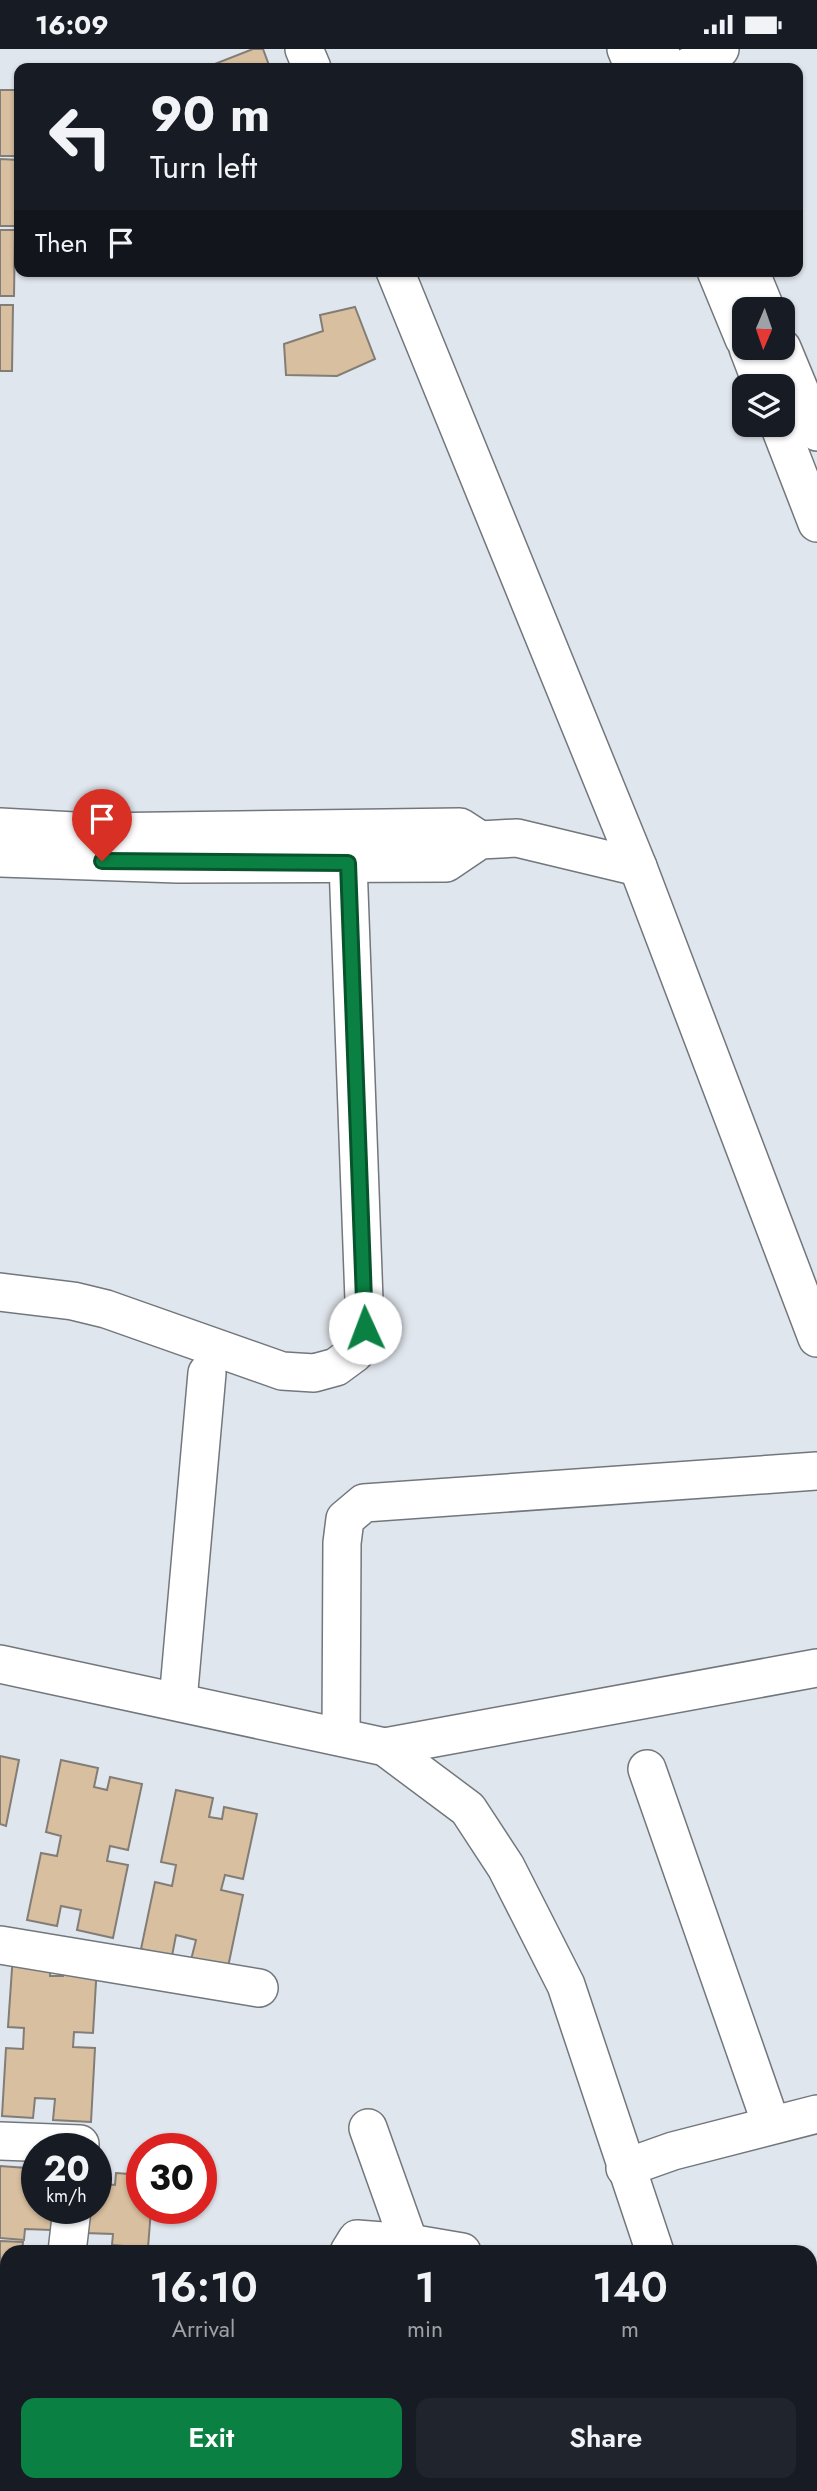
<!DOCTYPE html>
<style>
:root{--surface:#171b24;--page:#20242c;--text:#f1f3f6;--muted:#9ea1a6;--accent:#0b8043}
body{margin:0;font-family:Jost,sans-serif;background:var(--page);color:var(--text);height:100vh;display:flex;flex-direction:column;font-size:26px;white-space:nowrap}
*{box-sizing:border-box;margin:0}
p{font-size:23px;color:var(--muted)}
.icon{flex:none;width:38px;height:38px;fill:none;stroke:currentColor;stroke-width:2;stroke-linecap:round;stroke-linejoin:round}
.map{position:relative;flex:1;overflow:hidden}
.side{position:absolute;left:0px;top:2196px;width:817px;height:247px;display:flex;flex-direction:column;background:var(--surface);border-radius:21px 21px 0 0;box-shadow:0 2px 5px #0004}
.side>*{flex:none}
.hud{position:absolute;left:14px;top:14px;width:789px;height:214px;border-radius:14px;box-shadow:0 2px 5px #0004;background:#171b24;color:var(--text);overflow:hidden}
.needle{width:46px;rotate:182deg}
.buttons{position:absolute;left:732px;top:248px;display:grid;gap:14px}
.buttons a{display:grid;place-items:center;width:63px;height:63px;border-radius:14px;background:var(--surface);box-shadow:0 2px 5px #0004;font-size:35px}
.speed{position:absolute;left:21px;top:2084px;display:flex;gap:14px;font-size:35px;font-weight:700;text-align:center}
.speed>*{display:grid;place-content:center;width:91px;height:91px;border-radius:50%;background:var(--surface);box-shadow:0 2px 5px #0004;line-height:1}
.speed small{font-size:18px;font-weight:400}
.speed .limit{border:10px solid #d22;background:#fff;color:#111}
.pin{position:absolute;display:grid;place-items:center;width:60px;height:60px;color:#fff;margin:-72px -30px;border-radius:50% 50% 50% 0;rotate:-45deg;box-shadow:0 0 7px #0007}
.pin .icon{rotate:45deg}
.me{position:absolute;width:77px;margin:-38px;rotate:358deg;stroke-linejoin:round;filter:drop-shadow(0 0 5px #0008)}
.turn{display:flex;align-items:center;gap:24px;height:147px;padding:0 21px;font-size:32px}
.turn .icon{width:91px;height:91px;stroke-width:2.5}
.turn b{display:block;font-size:49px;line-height:60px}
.then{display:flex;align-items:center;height:66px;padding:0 21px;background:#0003;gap:14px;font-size:26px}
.eta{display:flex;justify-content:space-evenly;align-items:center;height:119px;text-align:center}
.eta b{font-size:42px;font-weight:600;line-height:49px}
.cta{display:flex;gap:14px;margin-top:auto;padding:14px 21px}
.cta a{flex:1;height:80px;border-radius:14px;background:var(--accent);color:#fff;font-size:28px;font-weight:600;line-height:80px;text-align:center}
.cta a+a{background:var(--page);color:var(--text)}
.status{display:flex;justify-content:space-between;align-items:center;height:49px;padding:0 35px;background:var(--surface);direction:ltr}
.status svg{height:19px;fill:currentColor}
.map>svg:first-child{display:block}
</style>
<div class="status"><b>16:09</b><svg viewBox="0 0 49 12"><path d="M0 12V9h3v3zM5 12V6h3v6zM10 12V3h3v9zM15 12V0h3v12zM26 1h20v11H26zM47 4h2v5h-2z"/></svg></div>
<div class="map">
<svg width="817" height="2442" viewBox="0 0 817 2442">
<rect width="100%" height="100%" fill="#e0e6ed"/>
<g fill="#d8bf9f" stroke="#827d76" stroke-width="2">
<path d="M 253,0 L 263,0 L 270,19 L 213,19 L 212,16 Z"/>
<rect x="0" y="41" width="19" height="66"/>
<path d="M 0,110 L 19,111 L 19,177 L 0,177 Z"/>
<path d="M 0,181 L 15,181 L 14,247 L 0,247 Z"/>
<path d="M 0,256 L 13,256 L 12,322 L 0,322 Z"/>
<path d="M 355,258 L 375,310 L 337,327 L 286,326 L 284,295 L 323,282 L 320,266 Z"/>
<path d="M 0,1707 L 19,1711 L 6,1777 L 0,1775 Z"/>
<path d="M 61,1711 L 98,1719 L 94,1738 L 107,1741 L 110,1728 L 142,1735 L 128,1801 L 110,1797 L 107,1812 L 128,1816 L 113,1889 L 77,1881 L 81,1861 L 61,1857 L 57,1877 L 27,1871 L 41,1804 L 57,1807 L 61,1787 L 46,1783 Z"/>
<path d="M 176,1741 L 213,1749 L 209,1768 L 222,1770 L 224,1758 L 257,1765 L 243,1830 L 225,1826 L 221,1841 L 243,1846 L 228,1918 L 191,1911 L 196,1891 L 176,1886 L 172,1907 L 141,1900 L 155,1833 L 172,1837 L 176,1816 L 161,1813 Z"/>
<path d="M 13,1905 L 51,1908 L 50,1927 L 63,1927 L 64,1914 L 97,1916 L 93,1984 L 74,1983 L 73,1998 L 95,1999 L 91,2073 L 53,2071 L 55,2050 L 35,2049 L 33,2069 L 2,2067 L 6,1999 L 23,2000 L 24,1979 L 8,1978 Z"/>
<path d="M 0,2117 L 27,2119 L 26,2130 L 37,2130 L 37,2160 L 53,2160 L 52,2181 L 25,2180 L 24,2191 L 0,2189 Z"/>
<path d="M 116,2124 L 142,2126 L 142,2160 L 151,2160 L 148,2199 L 112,2196 L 113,2185 L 85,2184 L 86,2160 L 96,2160 L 96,2134 L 115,2136 Z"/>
<path d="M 0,2192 L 23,2193 L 22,2203 L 7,2203 L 7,2265 L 0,2264 Z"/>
<path d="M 110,2198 L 147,2201 L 147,2203 L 109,2203 Z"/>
<path d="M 0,2270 L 7,2270 L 7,2343 L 0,2342 Z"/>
<path d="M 0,2346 L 7,2347 L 7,2419 L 0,2419 Z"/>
<path d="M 0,2424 L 2,2436 L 30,2437 L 30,2442 L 0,2442 Z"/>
<path d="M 90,2436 L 127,2436 L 127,2442 L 62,2442 L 62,2438 L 90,2440 Z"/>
</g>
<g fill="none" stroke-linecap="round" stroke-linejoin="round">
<g stroke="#72777d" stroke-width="40">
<g id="minor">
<path d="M 304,0 L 312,19"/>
<path d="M 626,0 L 634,19"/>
<path d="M 659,0 L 666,19"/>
<path d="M 686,19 L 720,0"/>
<path d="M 395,222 L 638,818 L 817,1289"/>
<path d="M 716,222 L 744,290"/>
<path d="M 750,222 L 766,261"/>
<path d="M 748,299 L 763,338"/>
<path d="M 782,299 L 817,383"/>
<path d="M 779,376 L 817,474"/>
<path d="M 0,778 L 93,783 L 460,778 L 480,791"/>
<path d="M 0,809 L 178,815 L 446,814 L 480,791 L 517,789 L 638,818"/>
<path d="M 0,1243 L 73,1252 L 106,1260 L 282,1322 L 314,1324 L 336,1318 L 355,1304 L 365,1279 L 348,814"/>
<path d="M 0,1615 L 385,1698 L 468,1760 L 506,1818 L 566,1936 L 655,2203"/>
<path d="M 178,1652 L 207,1324"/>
<path d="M 341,1687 L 342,1494 L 345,1470 L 364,1454 L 817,1422"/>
<path d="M 385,1698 L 817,1619"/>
<path d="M 647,1720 L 771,2075"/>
<path d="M 0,1896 L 259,1939"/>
<path d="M 368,2079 L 409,2194"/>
<path d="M 0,2092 L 80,2095 L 79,2100"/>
<path d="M 625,2119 L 673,2102 L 817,2065"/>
<path d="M 67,2203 L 72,2160"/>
<path d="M 349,2203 L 357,2190 L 409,2194 L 462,2203"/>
<path d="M 810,2338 L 817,2337"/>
<path d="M 736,2436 L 738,2442"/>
<path d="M 40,2442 L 41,2436"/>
<path d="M 368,2442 L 368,2436"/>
</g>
</g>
<use href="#minor" stroke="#fff" stroke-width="37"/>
</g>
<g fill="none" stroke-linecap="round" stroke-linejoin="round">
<g stroke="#07532c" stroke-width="18">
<path id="route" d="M 102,812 L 348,814 L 365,1279"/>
</g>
<use href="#route" stroke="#0b8043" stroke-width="12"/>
</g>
</svg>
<div class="buttons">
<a><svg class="needle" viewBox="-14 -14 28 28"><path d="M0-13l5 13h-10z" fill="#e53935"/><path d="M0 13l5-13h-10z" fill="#9ea1a6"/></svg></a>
<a><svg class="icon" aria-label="layers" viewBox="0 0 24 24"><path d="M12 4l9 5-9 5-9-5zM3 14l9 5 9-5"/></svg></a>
</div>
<div class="speed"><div>20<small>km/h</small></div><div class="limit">30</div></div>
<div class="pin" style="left:102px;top:812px;background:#d93025"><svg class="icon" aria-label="arrive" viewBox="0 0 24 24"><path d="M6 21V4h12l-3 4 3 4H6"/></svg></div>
<svg class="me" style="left:365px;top:1279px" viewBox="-20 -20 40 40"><circle r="19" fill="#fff"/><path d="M0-13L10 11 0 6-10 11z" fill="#0b8043"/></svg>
<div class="hud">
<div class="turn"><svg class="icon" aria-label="left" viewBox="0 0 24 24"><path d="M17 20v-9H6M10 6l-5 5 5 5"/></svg><div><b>90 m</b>Turn left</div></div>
<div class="then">Then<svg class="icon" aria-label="arrive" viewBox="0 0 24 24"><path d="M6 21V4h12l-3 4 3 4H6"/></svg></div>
</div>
<section class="side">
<div class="eta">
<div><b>16:10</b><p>Arrival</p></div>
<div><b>1</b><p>min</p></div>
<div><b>140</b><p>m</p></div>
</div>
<div class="cta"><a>Exit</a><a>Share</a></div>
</section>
</div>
